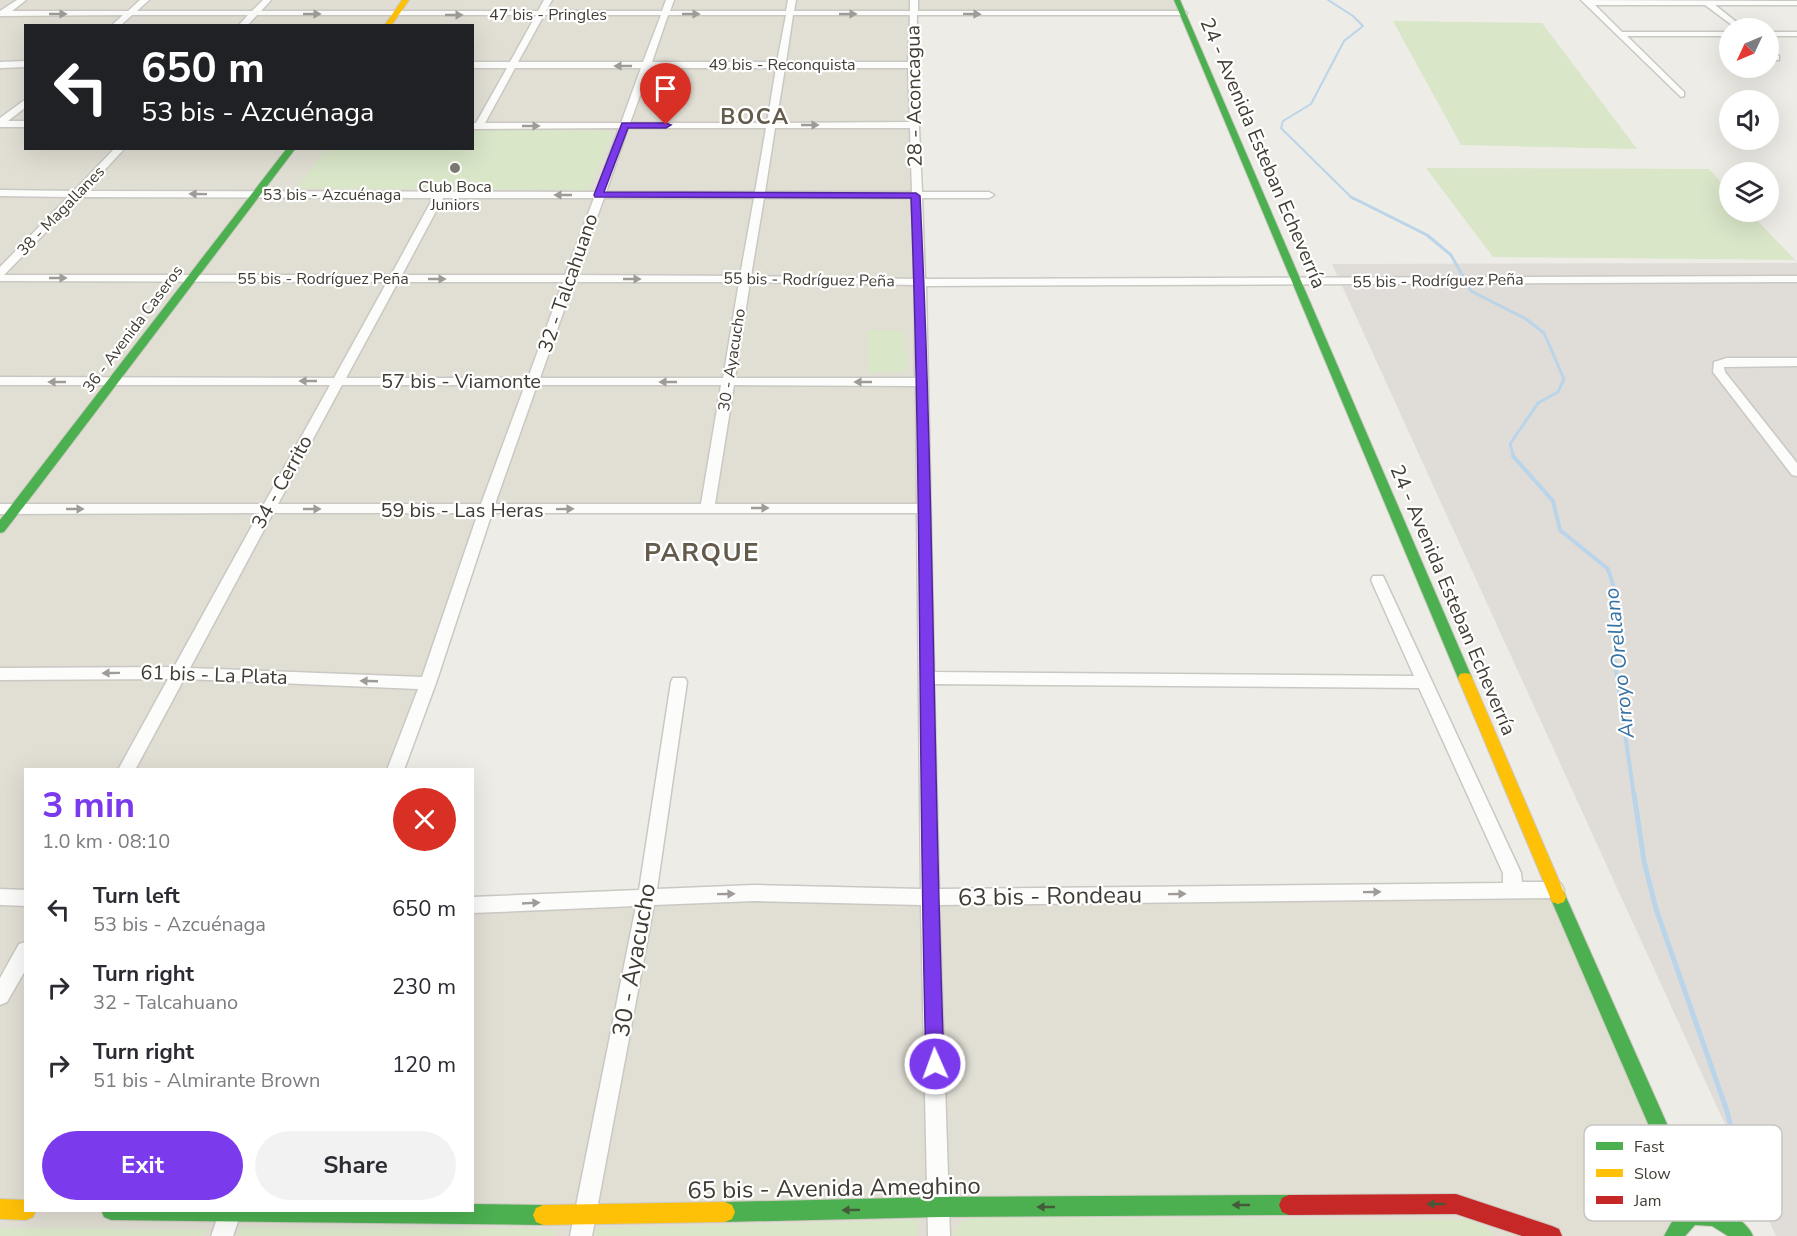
<!DOCTYPE html>
<meta charset="utf-8">
<style>
:root{--surface:#fff;--page:#f2f2f3;--text:#2b2b33;--muted:#7c7c81;--accent:#7c3aed}
body{margin:0;font-family:"Nunito Sans",sans-serif;background:var(--page);color:var(--text);height:100vh;display:flex;flex-direction:column;font-size:22px;white-space:nowrap}
*{box-sizing:border-box;margin:0}
p{font-size:20px;color:var(--muted)}
.icon{flex:none;width:33px;height:33px;fill:none;stroke:currentColor;stroke-width:2;stroke-linecap:round;stroke-linejoin:round}
.map{position:relative;flex:1;overflow:hidden}
.drawer{position:absolute;left:24px;top:768px;width:450px;height:444px;display:flex;flex-direction:column;background:var(--surface);border-radius:0px;box-shadow:0 6px 24px #0002}
.drawer>*{flex:none}
.banner{position:absolute;left:24px;top:24px;width:450px;height:126px;border-radius:0px;box-shadow:0 6px 24px #0002;background:#202124;color:#fff;overflow:hidden}
.needle{width:39px;rotate:226deg}
.fabs{position:absolute;left:1719px;top:18px;display:grid;gap:12px}
.fabs a{display:grid;place-items:center;width:60px;height:60px;border-radius:50%;background:var(--surface);box-shadow:0 6px 24px #0002;font-size:30px}
.pin{position:absolute;display:grid;place-items:center;width:51px;height:51px;color:#fff;margin:-62px -26px;border-radius:50% 50% 50% 0;rotate:-45deg;box-shadow:0 0 6px #0007}
.pin .icon{rotate:45deg}
.me{position:absolute;width:66px;margin:-33px;rotate:358deg;stroke-linejoin:round;filter:drop-shadow(0 0 4px #0008)}
.turn{display:flex;align-items:center;gap:21px;height:126px;padding:0 18px;font-size:27px}
.turn .icon{width:78px;height:78px;stroke-width:2.5}
.turn b{display:block;font-size:42px;line-height:51px}
.round{display:grid;place-items:center;flex:none;width:63px;height:63px;border-radius:32px;background:var(--page)}
.head{display:flex;align-items:center;justify-content:space-between;height:102px;padding:0 18px}
h1{font-size:36px;font-weight:700;line-height:45px;color:var(--accent)}
.button{display:flex;gap:12px;margin-top:auto;padding:12px 18px}
.button a{flex:1;height:69px;border-radius:36px;background:var(--accent);color:#fff;font-size:24px;font-weight:700;line-height:69px;text-align:center}
.button a+a{background:var(--page);color:var(--text)}
ul{padding:0;list-style:none}
li{display:flex;align-items:center;gap:18px;height:78px;padding:0 18px}
li div{flex:1}
li b{display:block;font-size:22px}
li em{font-style:normal}
.map>svg:first-child{display:block}
</style>
<div class="map">
<svg width="1797" height="1236" viewBox="0 0 1797 1236">
<rect width="100%" height="100%" fill="#edece7"/>
<path fill="#e1ded4" fill-rule="evenodd" d="M 0,0 L 1177,0 L 1183,13 L 913,14 L 923,508 L 486,510 L 395,769 L 26,770 L 26,1210 L 472,1210 L 473,905 L 647,896 L 1555,890 L 1697,1214 L 1674,1236 L 0,1236 ZM 26,26 L 472,26 L 472,148 L 26,148 Z"/>
<path fill="#e0ddd8" d="M 1797,263 L 1797,1236 L 1776,1236 L 1332,264 Z"/>
<g fill="#d9e6c8">
<path d="M 1393,21 L 1542,23 L 1637,149 L 1461,145 Z"/>
<path d="M 473,130 L 609,131 L 613,132 L 589,190 L 297,188 L 326,149 L 472,148 Z"/>
<path d="M 1426,168 L 1709,169 L 1729,191 L 1730,212 L 1749,212 L 1795,260 L 1493,257 Z"/>
<path d="M 867,330 L 904,331 L 907,372 L 868,373 Z"/>
<path d="M 971,1217 L 1470,1220 L 1487,1228 L 1493,1236 L 952,1236 L 960,1224 Z"/>
<path d="M 917,1220 L 917,1236 L 595,1236 L 596,1228 Z"/>
<path d="M 240,1227 L 556,1229 L 555,1236 L 237,1236 Z"/>
<path d="M 0,1228 L 207,1229 L 204,1236 L 0,1236 Z"/>
</g>
<g fill="none" stroke-linecap="round" stroke-linejoin="round">
<path stroke="#bad4e9" stroke-width="2" d="M 1328,0 L 1353,16 L 1363,26 L 1344,41 L 1311,104 L 1283,121 L 1281,128 L 1353,199"/>
<path stroke="#bad4e9" stroke-width="3" d="M 1351,197 L 1427,235 L 1451,255 L 1471,291 L 1526,319 L 1544,333 L 1564,379 L 1558,392 L 1538,403 L 1510,444 L 1514,458"/>
<path stroke="#bad4e9" stroke-width="4" d="M 1513,456 L 1553,501 L 1560,530 L 1608,569 L 1614,588 L 1614,657 L 1634,796"/>
<path stroke="#bad4e9" stroke-width="5" d="M 1634,794 L 1644,861 L 1656,909 L 1727,1111 L 1736,1148 L 1738,1201"/>
<g stroke="#c9c8c3" stroke-width="3">
<g id="street">
<path d="M 17,0 L 26,0 L 12,11 L 128,11 L 140,0 L 149,0 L 137,11 L 252,11 L 263,0 L 271,0 L 261,11 L 538,11 L 544,0 L 552,0 L 546,11 L 662,11 L 666,0 L 674,0 L 670,11 L 786,11 L 788,0 L 796,0 L 794,11 L 910,11 L 910,0 L 918,0 L 918,11 L 1183,11 L 1187,13 L 1186,15 L 917,15 L 916,65 L 922,192 L 989,192 L 994,195 L 989,198 L 922,198 L 925,279 L 1797,276 L 1797,282 L 926,286 L 934,672 L 1414,676 L 1371,580 L 1373,576 L 1383,576 L 1521,873 L 1522,882 L 1555,882 L 1561,884 L 1564,890 L 1561,896 L 1555,898 L 939,905 L 950,1236 L 928,1236 L 921,905 L 754,901 L 654,905 L 592,1236 L 570,1236 L 636,906 L 472,913 L 472,897 L 639,890 L 671,682 L 673,678 L 685,678 L 687,682 L 657,889 L 754,885 L 921,889 L 917,513 L 492,513 L 436,683 L 404,770 L 387,770 L 418,689 L 184,679 L 135,770 L 118,770 L 168,679 L 0,680 L 0,668 L 174,667 L 259,513 L 0,514 L 0,504 L 264,504 L 330,385 L 0,385 L 0,377 L 334,378 L 387,282 L 0,281 L 0,267 L 68,197 L 0,196 L 0,190 L 74,191 L 115,148 L 125,148 L 85,191 L 596,192 L 619,128 L 472,129 L 472,123 L 476,123 L 507,68 L 472,68 L 472,62 L 510,62 L 536,15 L 257,15 L 247,26 L 238,26 L 248,15 L 132,15 L 120,26 L 111,26 L 123,15 L 0,16 L 0,11 ZM 544,15 L 661,15 L 643,62 L 518,62 ZM 668,15 L 786,15 L 777,62 L 652,62 ZM 793,15 L 910,15 L 908,62 L 786,62 ZM 515,68 L 641,68 L 621,123 L 485,123 ZM 650,68 L 776,68 L 767,123 L 630,123 ZM 785,68 L 908,68 L 910,122 L 776,123 ZM 628,128 L 766,128 L 755,192 L 606,192 ZM 775,128 L 910,128 L 912,192 L 765,192 ZM 80,197 L 433,198 L 391,275 L 4,275 ZM 443,198 L 594,198 L 565,275 L 402,275 ZM 604,198 L 754,198 L 740,276 L 576,275 ZM 764,198 L 912,198 L 914,279 L 751,276 ZM 398,282 L 563,282 L 528,378 L 346,378 ZM 574,282 L 739,282 L 723,378 L 540,378 ZM 750,282 L 915,285 L 915,378 L 735,378 ZM 342,385 L 525,385 L 481,504 L 278,504 ZM 537,385 L 721,385 L 701,504 L 495,504 ZM 734,385 L 916,386 L 917,504 L 715,504 ZM 273,513 L 478,513 L 422,677 L 190,668 ZM 934,684 L 1419,688 L 1503,873 L 1503,883 L 939,889 Z"/>
<path d="M 1581,0 L 1797,1 L 1797,5 L 1715,5 L 1744,28 L 1736,28 L 1705,5 L 1595,5 L 1622,32 L 1730,32 L 1730,36 L 1627,36 L 1684,92 L 1684,96 L 1681,97 Z"/>
<rect x="1768" y="32" width="29" height="4"/>
<path d="M 1768,50 L 1779,56 L 1779,60 L 1773,60 L 1768,56 Z"/>
<path d="M 26,61 L 26,67 L 0,68 L 0,62 Z"/>
<path d="M 26,99 L 26,107 L 8,121 L 26,121 L 26,127 L 0,127 L 0,118 Z"/>
<path d="M 1727,358 L 1797,358 L 1797,366 L 1724,367 L 1725,372 L 1797,463 L 1797,476 L 1792,475 L 1713,372 L 1714,362 Z"/>
<path d="M 0,889 L 26,890 L 26,906 L 0,905 Z"/>
<path d="M 26,942 L 26,969 L 7,1002 L 0,1005 L 0,978 L 19,944 Z"/>
<path d="M 220,1210 L 242,1210 L 233,1236 L 211,1236 Z"/>
</g>
</g>
<g stroke="#cdcac0" stroke-width="2">
<g id="fast">
<path d="M 1174,0 L 1180,0 L 1472,678 L 1470,682 L 1460,682 L 1458,678 Z"/>
<path d="M 287,148 L 296,148 L 41,484 L 4,532 L 0,533 L 0,520 Z"/>
<path d="M 1558,890 L 1564,892 L 1566,897 L 1703,1205 C 1721,1207 1746,1219 1753,1236 L 1728,1236 L 1712,1226 L 1695,1225 L 1685,1236 L 1664,1236 L 1674,1218 L 1685,1209 L 1550,897 L 1552,892 Z"/>
<path d="M 1289,1195 L 1296,1198 L 1299,1205 L 1296,1212 L 1289,1215 L 940,1217 L 725,1222 L 718,1219 L 715,1212 L 718,1205 L 725,1202 L 940,1197 Z"/>
<path d="M 472,1204 L 543,1205 L 550,1208 L 553,1215 L 550,1222 L 543,1225 L 111,1220 L 104,1217 L 101,1210 L 472,1210 Z"/>
</g>
</g>
<g stroke="#cdcac0" stroke-width="2">
<g id="slow">
<path d="M 402,0 L 409,0 L 391,26 L 384,26 Z"/>
<path d="M 1465,673 L 1470,674 L 1472,678 L 1566,897 L 1564,902 L 1558,904 L 1552,902 L 1550,897 L 1458,678 L 1460,674 Z"/>
<path d="M 0,1199 L 26,1200 L 26,1210 L 36,1210 L 33,1217 L 26,1220 L 0,1219 Z"/>
<path d="M 725,1202 L 732,1205 L 735,1212 L 732,1219 L 725,1222 L 543,1225 L 536,1222 L 533,1215 L 536,1208 L 543,1205 Z"/>
</g>
</g>
<g stroke="#cdcac0" stroke-width="2">
<path id="jam" d="M 1456,1194 L 1552,1226 L 1559,1229 L 1562,1236 L 1522,1236 L 1456,1214 L 1289,1215 L 1282,1212 L 1279,1205 L 1282,1198 L 1289,1195 Z"/>
</g>
<use href="#street" fill="#fcfcfb" fill-rule="evenodd"/>
<use href="#fast" fill="#4caf50" fill-rule="evenodd"/>
<use href="#slow" fill="#ffc107" fill-rule="evenodd"/>
<use href="#jam" fill="#c62828" fill-rule="evenodd"/>
</g>
<defs><path id="oneway-solid" d="M-6-.8H1V-3.2L6.5 0L1 3.2V.8H-6Z" transform="scale(1.5)"/></defs>
<g fill="#9f9c98">
<use href="#oneway-solid" transform="translate(58 14)"/>
<use href="#oneway-solid" transform="translate(312 14)"/>
<use href="#oneway-solid" transform="translate(691 14)"/>
<use href="#oneway-solid" transform="translate(848 14)"/>
<use href="#oneway-solid" transform="translate(972 14) rotate(1)"/>
<use href="#oneway-solid" transform="translate(454 15)"/>
<use href="#oneway-solid" transform="translate(623 66) rotate(-180)"/>
<use href="#oneway-solid" transform="translate(810 125)"/>
<use href="#oneway-solid" transform="translate(531 126)"/>
<use href="#oneway-solid" transform="translate(198 194) rotate(-179)"/>
<use href="#oneway-solid" transform="translate(563 195) rotate(180)"/>
<use href="#oneway-solid" transform="translate(58 278)"/>
<use href="#oneway-solid" transform="translate(437 279)"/>
<use href="#oneway-solid" transform="translate(632 279)"/>
<use href="#oneway-solid" transform="translate(308 381) rotate(180)"/>
<use href="#oneway-solid" transform="translate(57 382) rotate(-180)"/>
<use href="#oneway-solid" transform="translate(668 382) rotate(-180)"/>
<use href="#oneway-solid" transform="translate(863 382) rotate(180)"/>
<use href="#oneway-solid" transform="translate(760 508)"/>
<use href="#oneway-solid" transform="translate(75 509)"/>
<use href="#oneway-solid" transform="translate(312 509)"/>
<use href="#oneway-solid" transform="translate(565 509) rotate(-1)"/>
<use href="#oneway-solid" transform="translate(111 673) rotate(179)"/>
<use href="#oneway-solid" transform="translate(369 681) rotate(-178)"/>
<use href="#oneway-solid" transform="translate(1372 892) rotate(-1)"/>
<use href="#oneway-solid" transform="translate(726 894) rotate(-1)"/>
<use href="#oneway-solid" transform="translate(1177 894) rotate(-1)"/>
<use href="#oneway-solid" transform="translate(531 903) rotate(-3)"/>
</g>
<g fill="#445a3b">
<use href="#oneway-solid" transform="translate(1436 1204) rotate(180)"/>
<use href="#oneway-solid" transform="translate(1241 1205) rotate(180)"/>
<use href="#oneway-solid" transform="translate(1046 1207) rotate(180)"/>
<use href="#oneway-solid" transform="translate(851 1210) rotate(179)"/>
</g>
<path fill="#7c3aed" stroke="#51269a" stroke-width="1.5" d="M 622,123 L 666,123 L 671,125 L 666,128 L 628,128 L 604,192 L 916,193 L 920,196 C 934,485 933,775 944,1064 L 942,1071 L 935,1073 L 929,1071 L 926,1064 C 918,776 922,487 911,198 L 595,197 L 594,195 Z"/>
<circle fill="#7e7a73" stroke="#fff" stroke-width="2" cx="455" cy="168" r="6"/>
<g text-anchor="middle" dominant-baseline="central" stroke-width="4.5" stroke-linejoin="round" paint-order="stroke">
<g font-size="16" fill="#423d34" stroke="#fff">
<text x="548" y="15">47 bis - Pringles</text>
<text x="782" y="65">49 bis - Reconquista</text>
<text x="332" y="195">53 bis - Azcuénaga</text>
<text transform="translate(61 211) rotate(-46)">38 - Magallanes</text>
<text x="323" y="279">55 bis - Rodríguez Peña</text>
<text transform="translate(809 280) rotate(1)">55 bis - Rodríguez Peña</text>
<text transform="translate(1438 281) rotate(-1)">55 bis - Rodríguez Peña</text>
<text transform="translate(133 329) rotate(-53)">36 - Avenida Caseros</text>
<text transform="translate(732 360) rotate(-81)">30 - Ayacucho</text>
</g>
<g font-size="16" fill="#423d34" stroke="#fff">
<text x="455" y="187">Club Boca<tspan x="455" dy="18">Juniors</tspan></text>
</g>
<g font-size="20" fill="#423d34" stroke="#fff">
<text transform="translate(914 96) rotate(-91)">28 - Aconcagua</text>
<text transform="translate(1263 153) rotate(67)">24 - Avenida Esteban Echeverría</text>
<text transform="translate(568 283) rotate(-71)">32 - Talcahuano</text>
<text x="461" y="381">57 bis - Viamonte</text>
<text transform="translate(282 482) rotate(-61)">34 - Cerrito</text>
<text x="462" y="510">59 bis - Las Heras</text>
<text transform="translate(1453 600) rotate(67)">24 - Avenida Esteban Echeverría</text>
<text transform="translate(214 675) rotate(2)">61 bis - La Plata</text>
</g>
<g font-size="21" font-style="italic" fill="#3772a5" stroke="#fff">
<text transform="translate(1619 663) rotate(-96)">Arroyo Orellano</text>
</g>
<g font-size="22" font-weight="bold" letter-spacing="1.5" fill="#645b4c" stroke="#fff">
<text x="755" y="117">BOCA</text>
</g>
<g font-size="24" fill="#423d34" stroke="#fff">
<text transform="translate(1050 896) rotate(-1)">63 bis - Rondeau</text>
<text transform="translate(634 960) rotate(-80)">30 - Ayacucho</text>
<text transform="translate(834 1188) rotate(-1)">65 bis - Avenida Ameghino</text>
</g>
<g font-size="26" font-weight="bold" letter-spacing="1.5" fill="#645b4c" stroke="#fff">
<text x="702" y="552">PARQUE</text>
</g>
</g>
<rect x="1584" y="1125" width="198" height="96" rx="9" fill="#fff" stroke="#c6c5c2" stroke-width="1.5"/>
<rect x="1596" y="1142" width="27" height="8" fill="#4caf50"/>
<rect x="1596" y="1169" width="27" height="8" fill="#ffc107"/>
<rect x="1596" y="1196" width="27" height="8" fill="#c62828"/>
<g font-size="16" fill="#423d34">
<text x="1634" y="1152">Fast</text>
<text x="1634" y="1179">Slow</text>
<text x="1634" y="1206">Jam</text>
</g>
</svg>
<div class="fabs">
<a><svg class="needle" viewBox="-14 -14 28 28"><path d="M0-13l5 13h-10z" fill="#e53935"/><path d="M0 13l5-13h-10z" fill="#7c7c81"/></svg></a>
<a><svg class="icon" aria-label="sound" viewBox="0 0 24 24"><path d="M4 9h4l5-4v14l-5-4H4zM17 9q2 3 0 6"/></svg></a>
<a><svg class="icon" aria-label="layers" viewBox="0 0 24 24"><path d="M12 4l9 5-9 5-9-5zM3 14l9 5 9-5"/></svg></a>
</div>
<div class="pin" style="left:666px;top:125px;background:#d93025"><svg class="icon" aria-label="arrive" viewBox="0 0 24 24"><path d="M6 21V4h12l-3 4 3 4H6"/></svg></div>
<svg class="me" style="left:935px;top:1064px" viewBox="-20 -20 40 40"><circle r="17" fill="#7c3aed" stroke="#fff" stroke-width="3"/><path d="M0-11L8 9 0 5-8 9z" fill="#fff"/></svg>
<div class="banner">
<div class="turn"><svg class="icon" aria-label="left" viewBox="0 0 24 24"><path d="M17 20v-9H6M10 6l-5 5 5 5"/></svg><div><b>650 m</b>53 bis - Azcuénaga</div></div>
</div>
<section class="drawer">
<div class="head"><div><h1>3 min</h1><p>1.0 km · 08:10</p></div><a class="round" style="background:#d93025;color:#fff"><svg class="icon" aria-label="close" viewBox="0 0 24 24"><path d="M6 6l12 12M18 6L6 18"/></svg></a></div>
<ul>
<li><svg class="icon" aria-label="left" viewBox="0 0 24 24"><path d="M17 20v-9H6M10 6l-5 5 5 5"/></svg><div><b>Turn left</b><p>53 bis - Azcuénaga</p></div><em>650 m</em></li>
<li><svg class="icon" aria-label="right" viewBox="0 0 24 24"><path d="M7 20v-9h11M14 6l5 5-5 5"/></svg><div><b>Turn right</b><p>32 - Talcahuano</p></div><em>230 m</em></li>
<li><svg class="icon" aria-label="right" viewBox="0 0 24 24"><path d="M7 20v-9h11M14 6l5 5-5 5"/></svg><div><b>Turn right</b><p>51 bis - Almirante Brown</p></div><em>120 m</em></li>
</ul>
<div class="button"><a>Exit</a><a>Share</a></div>
</section>
</div>
